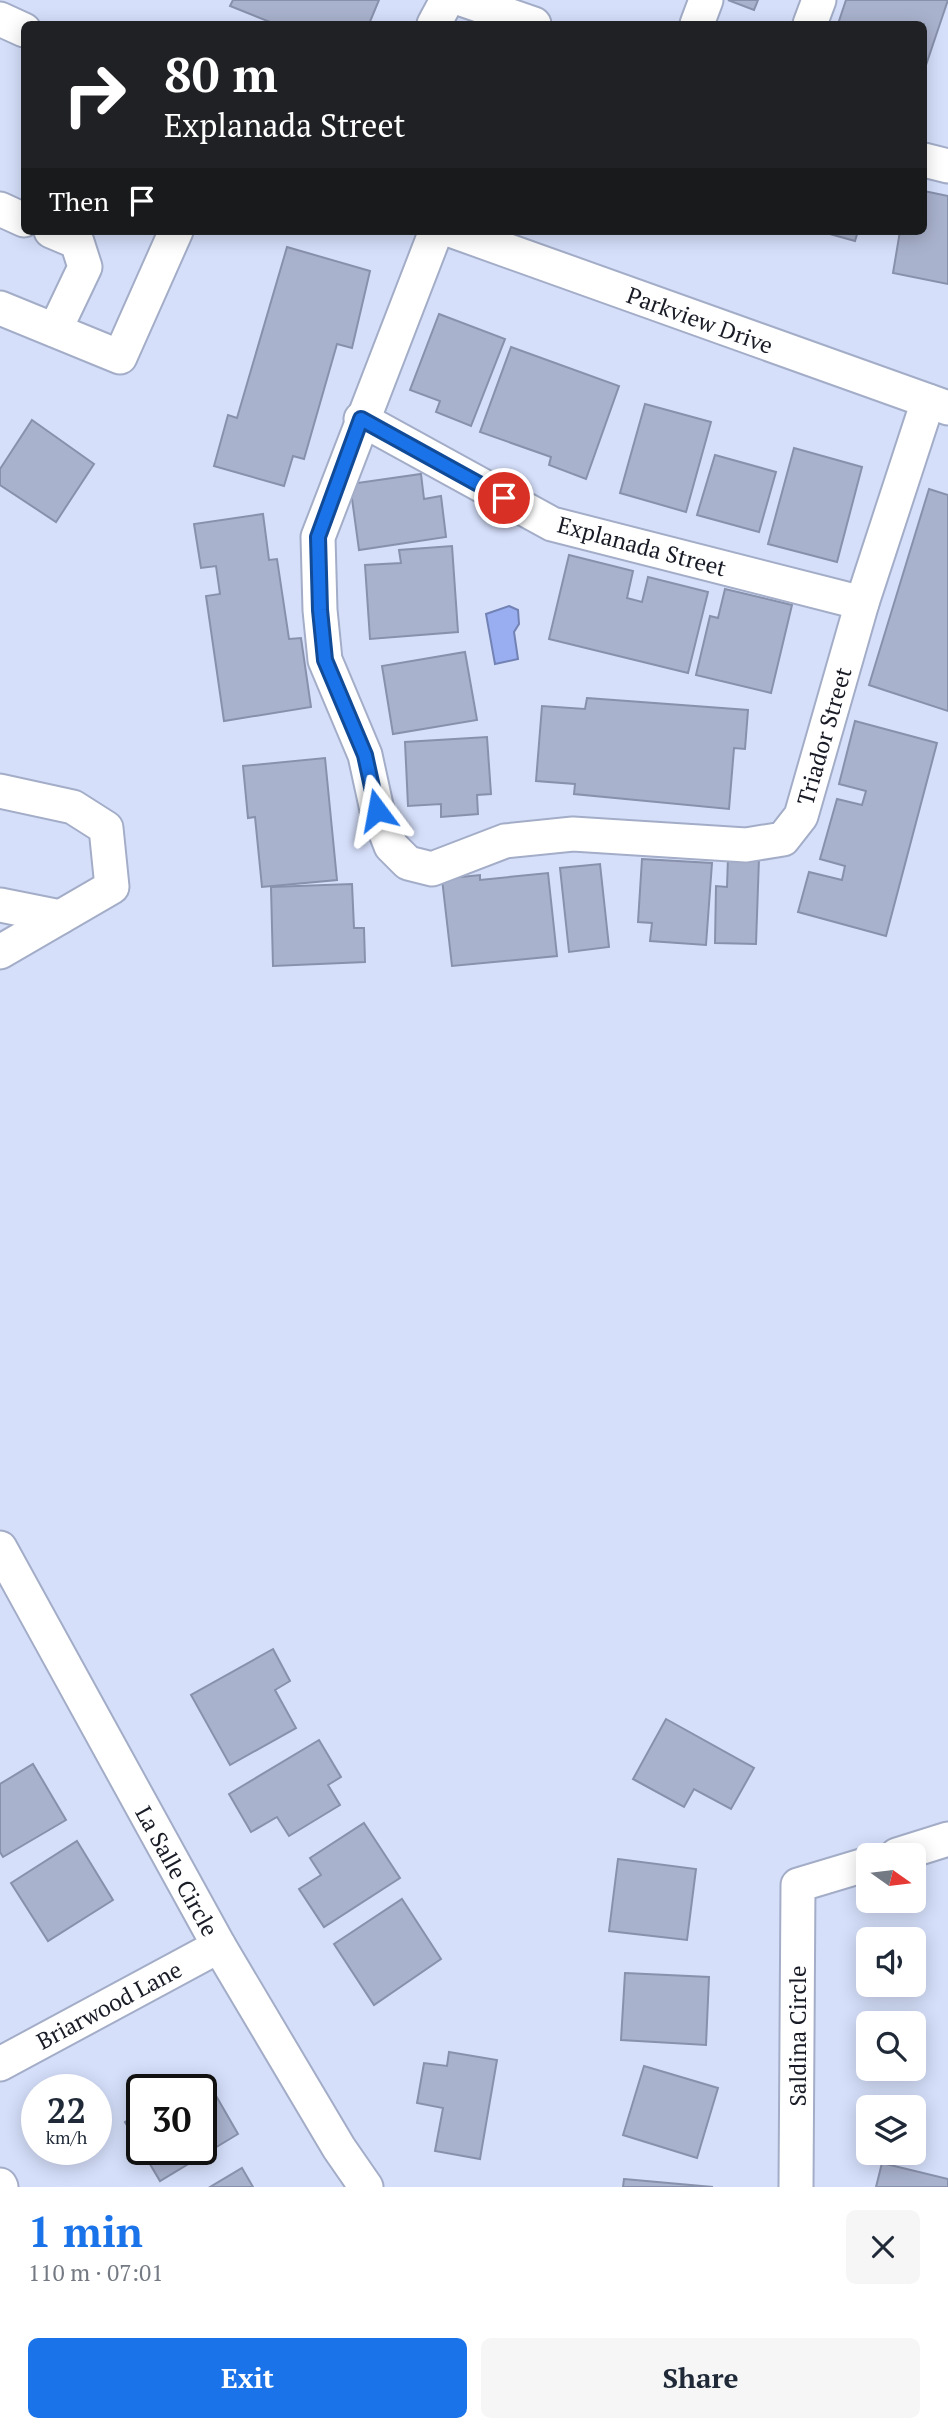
<!DOCTYPE html>
<meta charset="utf-8">
<style>
:root{--surface:#fff;--page:#f6f6f7;--text:#1f2937;--muted:#747a83;--accent:#1a73e8}
body{margin:0;font-family:"PT Serif",serif;background:var(--page);color:var(--text);height:100vh;display:flex;flex-direction:column;font-size:26px;white-space:nowrap}
*{box-sizing:border-box;margin:0}
p{font-size:23px;color:var(--muted)}
.icon{flex:none;width:38px;height:38px;fill:none;stroke:currentColor;stroke-width:2;stroke-linecap:round;stroke-linejoin:round}
.map{position:relative;height:2187px;overflow:hidden}
.details{display:flex;flex-direction:column;background:var(--surface);flex:1}
.details>*{flex:none}
.guide{position:absolute;left:21px;top:21px;width:906px;height:214px;border-radius:10px;box-shadow:0 4px 18px #0003;background:#202124;color:#fff;overflow:hidden}
.needle{width:46px;rotate:104deg}
.tools{position:absolute;left:856px;top:1843px;display:grid;gap:14px}
.tools a{display:grid;place-items:center;width:70px;height:70px;border-radius:10px;background:var(--surface);box-shadow:0 4px 18px #0003;font-size:35px}
.speed{position:absolute;left:21px;top:2074px;display:flex;gap:14px;font-size:35px;font-weight:700;text-align:center}
.speed>*{display:grid;place-content:center;width:91px;height:91px;border-radius:50%;background:var(--surface);box-shadow:0 4px 18px #0003;line-height:1}
.speed small{font-size:18px;font-weight:400}
.speed .limit{border:4px solid #111;border-radius:10px;background:#fff;color:#111}
.pin{position:absolute;display:grid;place-items:center;width:60px;height:60px;color:#fff;margin:-30px;border:4px solid #fff;border-radius:50%;box-shadow:0 2px 7px #0007}
.me{position:absolute;width:77px;margin:-38px;rotate:347deg;stroke-linejoin:round;filter:drop-shadow(0 0 5px #0008)}
.turn{display:flex;align-items:center;gap:24px;height:147px;padding:0 28px;font-size:32px}
.turn .icon{width:91px;height:91px;stroke-width:2.5}
.turn b{display:block;font-size:49px;line-height:60px}
.then{display:flex;align-items:center;height:66px;padding:0 28px;background:#0003;gap:14px;font-size:26px}
.round{display:grid;place-items:center;flex:none;width:74px;height:74px;border-radius:10px;background:var(--page)}
.head{display:flex;align-items:center;justify-content:space-between;height:119px;padding:0 28px}
h1{font-size:42px;font-weight:700;line-height:52px;color:var(--accent)}
.primary-button{display:flex;gap:14px;margin-top:auto;padding:14px 28px}
.primary-button a{flex:1;height:80px;border-radius:10px;background:var(--accent);color:#fff;font-size:28px;font-weight:700;line-height:80px;text-align:center}
.primary-button a+a{background:var(--page);color:var(--text)}
.map>svg:first-child{display:block}
</style>
<div class="map">
<svg width="948" height="2187" viewBox="0 0 948 2187">
<rect width="100%" height="100%" fill="#d5dffa"/>
<path fill="#98aef1" stroke="#7282b4" stroke-width="2" d="M 509,606 L 518,610 L 519,624 L 514,632 L 518,659 L 495,664 L 486,614 Z"/>
<g fill="#a9b2cd" stroke="#8891ab" stroke-width="2">
<path d="M 233,0 L 379,0 L 369,24 L 275,24 L 230,6 Z"/>
<path d="M 728,0 L 758,0 L 754,10 Z"/>
<path d="M 846,0 L 948,0 L 924,71 L 924,24 L 838,24 Z"/>
<path d="M 924,191 L 948,196 L 948,284 L 893,273 L 900,231 L 924,231 Z"/>
<path d="M 819,231 L 858,231 L 855,241 Z"/>
<path d="M 287,247 L 370,271 L 352,348 L 337,344 L 304,459 L 293,456 L 284,486 L 214,466 L 228,415 L 237,418 Z"/>
<path d="M 439,314 L 505,339 L 471,426 L 436,412 L 440,401 L 410,390 Z"/>
<path d="M 511,347 L 619,386 L 586,479 L 549,465 L 551,457 L 480,432 Z"/>
<path d="M 645,404 L 711,422 L 686,512 L 620,493 Z"/>
<path d="M 32,420 L 94,464 L 56,522 L 0,485 L 0,469 Z"/>
<path d="M 794,448 L 862,467 L 837,562 L 768,544 Z"/>
<path d="M 715,455 L 776,472 L 759,532 L 697,515 Z"/>
<path d="M 421,474 L 424,499 L 441,496 L 446,537 L 359,550 L 350,484 Z"/>
<path d="M 929,489 L 948,495 L 948,711 L 869,685 Z"/>
<path d="M 263,514 L 269,560 L 277,559 L 289,639 L 301,638 L 311,707 L 224,721 L 206,596 L 220,594 L 216,566 L 201,568 L 194,524 Z"/>
<path d="M 452,546 L 458,632 L 370,639 L 365,565 L 401,563 L 399,550 Z"/>
<path d="M 569,555 L 633,571 L 627,598 L 642,602 L 648,577 L 708,592 L 688,673 L 549,639 Z"/>
<path d="M 725,589 L 792,605 L 771,693 L 696,675 L 710,616 L 718,618 Z"/>
<path d="M 465,652 L 477,720 L 393,734 L 382,666 Z"/>
<path d="M 587,698 L 748,710 L 745,749 L 734,748 L 729,809 L 574,794 L 575,784 L 536,781 L 542,706 L 585,709 Z"/>
<path d="M 855,721 L 937,743 L 886,936 L 798,912 L 809,872 L 842,880 L 845,866 L 820,859 L 837,799 L 862,805 L 866,791 L 839,784 Z"/>
<path d="M 487,737 L 491,794 L 477,795 L 478,814 L 441,817 L 441,804 L 408,806 L 405,742 Z"/>
<path d="M 325,758 L 337,880 L 262,887 L 255,817 L 248,818 L 243,766 Z"/>
<path d="M 728,857 L 759,858 L 756,944 L 715,943 L 716,886 L 727,887 Z"/>
<path d="M 642,859 L 712,863 L 706,945 L 650,941 L 652,923 L 638,922 Z"/>
<path d="M 600,864 L 609,947 L 569,952 L 560,868 Z"/>
<path d="M 548,873 L 557,956 L 452,966 L 442,879 L 480,875 L 480,880 Z"/>
<path d="M 352,884 L 354,928 L 364,928 L 365,962 L 273,966 L 271,887 Z"/>
<path d="M 273,1649 L 290,1681 L 275,1690 L 296,1728 L 230,1765 L 191,1695 Z"/>
<path d="M 666,1719 L 754,1768 L 731,1809 L 694,1789 L 684,1807 L 633,1779 Z"/>
<path d="M 319,1740 L 341,1777 L 328,1785 L 340,1805 L 289,1836 L 277,1817 L 251,1832 L 229,1794 Z"/>
<path d="M 33,1764 L 66,1820 L 3,1857 L 0,1852 L 0,1784 Z"/>
<path d="M 364,1823 L 400,1878 L 324,1927 L 299,1889 L 321,1875 L 310,1858 Z"/>
<path d="M 77,1841 L 113,1900 L 48,1941 L 11,1883 Z"/>
<path d="M 618,1859 L 696,1869 L 687,1940 L 609,1931 Z"/>
<path d="M 402,1899 L 441,1959 L 374,2005 L 334,1944 Z"/>
<path d="M 625,1973 L 709,1977 L 706,2045 L 621,2040 Z"/>
<path d="M 449,2052 L 497,2060 L 480,2159 L 435,2151 L 443,2108 L 417,2103 L 424,2063 L 447,2066 Z"/>
<path d="M 644,2066 L 718,2088 L 697,2158 L 623,2135 Z"/>
<path d="M 215,2094 L 238,2134 L 160,2181 L 125,2122 L 142,2111 L 142,2149 L 201,2149 L 201,2102 Z"/>
<path d="M 882,2163 L 948,2179 L 948,2187 L 876,2187 Z"/>
<path d="M 242,2168 L 253,2187 L 210,2187 Z"/>
<path d="M 624,2179 L 713,2187 L 623,2187 Z"/>
</g>
<g fill="none" stroke-linecap="round" stroke-linejoin="round">
<g stroke="#a3adc7" stroke-width="37">
<g id="minor">
<path d="M 464,0 L 534,24"/>
<path d="M 0,19 L 24,30"/>
<path d="M 434,24 L 447,0"/>
<path d="M 697,24 L 706,0"/>
<path d="M 810,24 L 819,0"/>
<path d="M 924,160 L 948,166"/>
<path d="M 0,209 L 24,220"/>
<path d="M 51,231 L 77,242 L 85,267 L 55,330"/>
<path d="M 436,231 L 318,537 L 320,610 L 325,660 L 365,755 L 377,810 L 391,846 L 408,863 L 432,869 L 505,841 L 573,834 L 746,845 L 783,839 L 801,816 L 862,603 L 928,401"/>
<path d="M 453,231 L 948,408"/>
<path d="M 0,308 L 120,357 L 176,231"/>
<path d="M 361,419 L 552,524 L 862,603"/>
<path d="M 0,791 L 73,807 L 106,828 L 112,887 L 0,952"/>
<path d="M 0,905 L 60,917"/>
<path d="M 0,1548 L 219,1946 L 339,2148 L 366,2187"/>
<path d="M 897,1855 L 948,1839"/>
<path d="M 0,2064 L 219,1946"/>
<path d="M 0,2185 L 1,2187"/>
<path d="M 796,2187 L 798,1885 L 868,1864"/>
</g>
</g>
<use href="#minor" stroke="#fff" stroke-width="33"/>
</g>
<g fill="none" stroke-linecap="round" stroke-linejoin="round">
<g stroke="#114b97" stroke-width="18">
<path id="route" d="M 377,810 L 365,755 L 325,660 L 320,610 L 318,537 L 361,419 L 504,498"/>
</g>
<use href="#route" stroke="#1a73e8" stroke-width="12"/>
</g>
<g text-anchor="middle" dominant-baseline="central" stroke-width="5" stroke-linejoin="round" paint-order="stroke">
<g font-size="23" fill="#191c26" stroke="#fff">
<text transform="translate(700 320) rotate(20)">Parkview Drive</text>
<text transform="translate(642 546) rotate(15)">Explanada Street</text>
<text transform="translate(824 736) rotate(-74)">Triador Street</text>
<text transform="translate(177 1871) rotate(61)">La Salle Circle</text>
<text transform="translate(109 2005) rotate(-28)">Briarwood Lane</text>
<text transform="translate(797 2036) rotate(-90)">Saldina Circle</text>
</g>
</g>
</svg>
<div class="tools">
<a><svg class="needle" viewBox="-14 -14 28 28"><path d="M0-13l5 13h-10z" fill="#e53935"/><path d="M0 13l5-13h-10z" fill="#747a83"/></svg></a>
<a><svg class="icon" aria-label="sound" viewBox="0 0 24 24"><path d="M4 9h4l5-4v14l-5-4H4zM17 9q2 3 0 6"/></svg></a>
<a><svg class="icon" aria-label="search" viewBox="0 0 24 24"><circle cx="10" cy="10" r="6"/><path d="M15 15l6 6"/></svg></a>
<a><svg class="icon" aria-label="layers" viewBox="0 0 24 24"><path d="M12 4l9 5-9 5-9-5zM3 14l9 5 9-5"/></svg></a>
</div>
<div class="speed"><div>22<small>km/h</small></div><div class="limit">30</div></div>
<div class="pin" style="left:504px;top:498px;background:#d93025"><svg class="icon" aria-label="arrive" viewBox="0 0 24 24"><path d="M6 21V4h12l-3 4 3 4H6"/></svg></div>
<svg class="me" style="left:377px;top:810px" viewBox="-20 -20 40 40"><path d="M0-17L14 15 0 8-14 15z" fill="#1a73e8" stroke="#fff" stroke-width="4"/></svg>
<div class="guide">
<div class="turn"><svg class="icon" aria-label="right" viewBox="0 0 24 24"><path d="M7 20v-9h11M14 6l5 5-5 5"/></svg><div><b>80 m</b>Explanada Street</div></div>
<div class="then">Then<svg class="icon" aria-label="arrive" viewBox="0 0 24 24"><path d="M6 21V4h12l-3 4 3 4H6"/></svg></div>
</div>
</div>
<section class="details">
<div class="head"><div><h1>1 min</h1><p>110 m · 07:01</p></div><a class="round"><svg class="icon" aria-label="close" viewBox="0 0 24 24"><path d="M6 6l12 12M18 6L6 18"/></svg></a></div>
<div class="primary-button"><a>Exit</a><a>Share</a></div>
</section>
